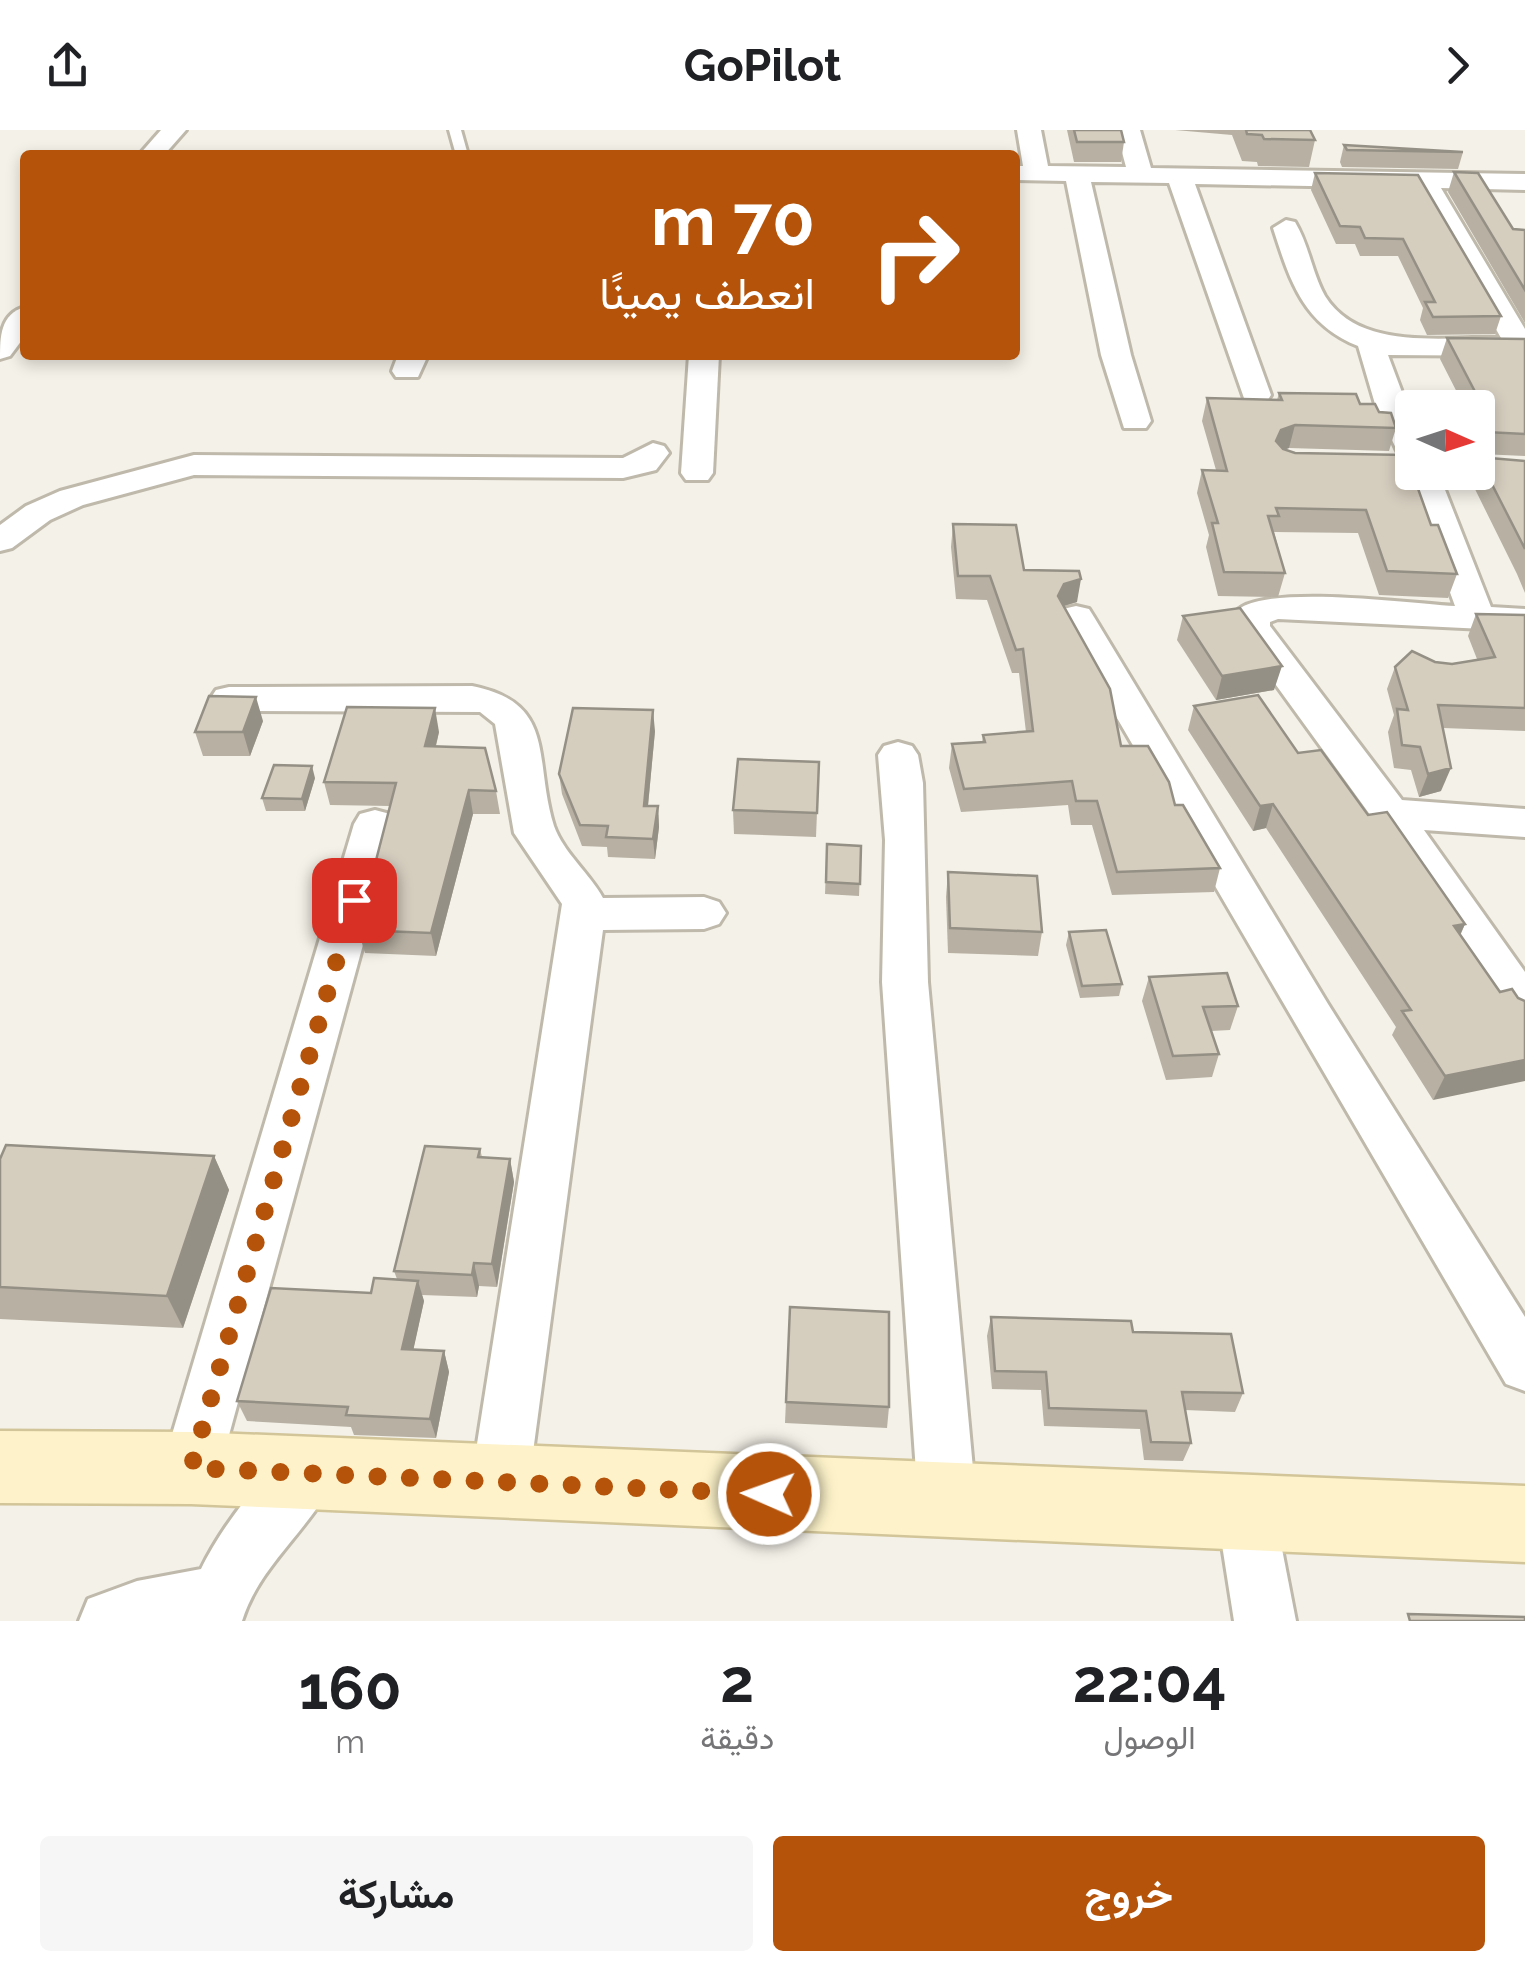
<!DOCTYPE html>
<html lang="ar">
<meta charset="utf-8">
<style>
:root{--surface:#fff;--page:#f6f6f6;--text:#202124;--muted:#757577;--accent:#b45309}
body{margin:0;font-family:Raleway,Vazirmatn,sans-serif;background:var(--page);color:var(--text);direction:rtl;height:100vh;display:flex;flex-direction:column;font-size:38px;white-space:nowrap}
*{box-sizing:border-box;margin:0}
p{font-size:32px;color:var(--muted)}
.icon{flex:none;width:55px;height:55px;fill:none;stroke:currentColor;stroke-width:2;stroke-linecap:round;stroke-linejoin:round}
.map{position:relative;height:1491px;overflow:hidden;direction:ltr}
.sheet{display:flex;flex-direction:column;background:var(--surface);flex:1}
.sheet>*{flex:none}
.guide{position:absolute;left:20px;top:20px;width:1000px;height:210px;border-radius:10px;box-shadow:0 5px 15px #0003;direction:rtl;background:#b45309;color:#fff;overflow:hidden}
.needle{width:65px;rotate:93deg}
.controls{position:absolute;left:1395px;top:260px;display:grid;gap:20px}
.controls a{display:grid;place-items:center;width:100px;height:100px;border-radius:10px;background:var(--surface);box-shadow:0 5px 15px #0003;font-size:50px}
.pin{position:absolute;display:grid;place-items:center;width:85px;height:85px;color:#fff;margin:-42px;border-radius:20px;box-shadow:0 5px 15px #0006}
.me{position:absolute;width:110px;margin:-55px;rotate:272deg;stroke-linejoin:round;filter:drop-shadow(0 0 8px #0008)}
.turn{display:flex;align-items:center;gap:35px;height:210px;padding:0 40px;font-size:45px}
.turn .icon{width:130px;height:130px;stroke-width:2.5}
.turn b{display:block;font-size:70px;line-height:85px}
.eta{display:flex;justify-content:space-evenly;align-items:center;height:170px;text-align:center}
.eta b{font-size:60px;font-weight:700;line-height:70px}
.cta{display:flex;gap:20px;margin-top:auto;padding:20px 40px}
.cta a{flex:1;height:115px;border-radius:10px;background:var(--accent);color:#fff;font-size:40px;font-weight:700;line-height:115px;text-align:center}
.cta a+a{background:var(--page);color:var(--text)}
header{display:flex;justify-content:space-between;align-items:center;height:130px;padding:0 40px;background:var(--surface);font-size:45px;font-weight:700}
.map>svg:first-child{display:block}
</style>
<header><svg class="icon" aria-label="forward" viewBox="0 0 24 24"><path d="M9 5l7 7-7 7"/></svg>GoPilot<svg class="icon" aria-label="share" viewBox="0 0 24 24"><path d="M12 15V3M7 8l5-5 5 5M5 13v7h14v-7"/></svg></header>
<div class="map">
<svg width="1525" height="1491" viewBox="0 0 1525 1491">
<rect width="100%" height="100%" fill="#f4f1e8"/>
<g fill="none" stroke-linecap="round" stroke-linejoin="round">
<g stroke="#bfb9ab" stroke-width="6">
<path id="service" d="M 449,0 L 461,0 L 468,25 L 456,25 Z"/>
</g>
<g stroke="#bfb9ab" stroke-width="6">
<g id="minor">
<path d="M 161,0 L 186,0 L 164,25 L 139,25 Z"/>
<path d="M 1017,0 L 1041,0 L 1048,36 L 1126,37 L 1116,0 L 1140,0 L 1151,38 L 1525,44 L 1525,60 L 1441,58 L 1525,199 L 1525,226 L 1388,225 L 1412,289 L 1412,331 L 1401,329 L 1375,274 L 1358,216 C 1303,194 1290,151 1273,98 L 1286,90 L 1295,92 C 1309,115 1312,143 1325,166 C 1360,222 1445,206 1501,208 L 1415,58 L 1195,54 L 1271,265 L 1267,271 L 1245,271 L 1169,53 L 1091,52 L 1131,225 L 1151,291 L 1146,298 L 1124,298 L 1101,225 L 1066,51 L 1015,50 L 1015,36 L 1023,36 Z"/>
<path d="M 25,177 L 25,206 L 10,226 L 0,229 C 0,207 0,184 25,177 Z"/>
<path d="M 398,225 L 428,225 L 418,247 L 396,247 L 392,241 Z"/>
<path d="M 689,225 L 719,225 L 713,343 L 708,350 L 686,350 L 681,343 Z"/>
<path d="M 653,313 L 664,316 L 669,323 L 656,340 L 623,348 L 194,345 L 83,375 L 50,390 L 12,418 L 0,421 L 0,395 L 26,376 L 60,361 L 194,325 L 623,328 Z"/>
<path d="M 1412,335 L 1412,342 L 1438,342 L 1491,477 L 1525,479 L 1525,501 L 1278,489 L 1270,492 L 1270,496 L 1402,670 L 1525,679 L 1525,707 L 1424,700 L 1525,842 L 1525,895 L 1509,890 L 1376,693 L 1234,497 C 1233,488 1233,482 1242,477 C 1281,456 1406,473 1455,476 L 1406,342 Z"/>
<path d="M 1076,476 L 1089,479 L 1094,487 L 1328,874 L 1525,1187 L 1525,1261 L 1506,1254 L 1058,487 L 1063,479 Z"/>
<path d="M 472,556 C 558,573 533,630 554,696 C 563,722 590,744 603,768 L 704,767 L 719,772 L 726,783 L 719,794 L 704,799 L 603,800 L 529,1352 L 520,1372 L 500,1380 L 480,1372 L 471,1352 L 562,774 L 514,703 L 495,594 L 480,582 L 229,581 L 216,578 L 210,569 L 216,560 L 229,557 Z"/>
<path d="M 898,612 L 912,616 L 918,625 L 923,653 L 928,852 L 976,1371 L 968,1391 L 947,1400 L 926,1391 L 918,1371 L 882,852 L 885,710 L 878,625 L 884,616 Z"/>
<path d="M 375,680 L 390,684 L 396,694 L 220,1338 L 211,1358 L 191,1366 L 171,1358 L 162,1338 L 354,694 L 360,684 Z"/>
<path d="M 308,1315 L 328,1323 L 337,1343 C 314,1397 260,1433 242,1491 L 79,1491 L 88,1469 L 137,1451 L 201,1439 C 220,1400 268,1331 308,1315 Z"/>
<path d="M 1246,1354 L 1267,1363 L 1275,1383 L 1296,1491 L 1234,1491 L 1217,1383 L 1225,1363 Z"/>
</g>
</g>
<g stroke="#d2c599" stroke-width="5">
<path id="secondary" d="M 0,1301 L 191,1302 L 1525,1356 L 1525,1432 L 191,1374 L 0,1373 Z"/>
</g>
<use href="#service" fill="#fff" fill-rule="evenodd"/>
<use href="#minor" fill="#fff" fill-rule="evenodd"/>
<use href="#secondary" fill="#fdf2c9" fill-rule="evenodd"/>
</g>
<g fill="#b7b0a3">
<path d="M 1067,0 L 1121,0 L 1124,12 L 1121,32 L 1074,32 Z"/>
<path d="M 1175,0 L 1310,0 L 1315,10 L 1309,37 L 1258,36 L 1257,32 L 1242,31 L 1232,5 Z"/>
<path d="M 1344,15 L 1463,22 L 1458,39 L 1342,37 L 1340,32 Z"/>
<path d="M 1454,42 L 1513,99 L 1525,100 L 1525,193 L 1448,62 Z"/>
<path d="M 1315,43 L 1418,45 L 1501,186 L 1495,204 L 1427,205 L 1420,190 L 1423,178 L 1398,126 L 1360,126 L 1355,114 L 1336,114 L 1311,60 Z"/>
<path d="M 1447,208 L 1525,209 L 1525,326 L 1480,324 L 1479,327 L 1525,331 L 1525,463 L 1517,444 L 1470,349 L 1472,342 L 1478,342 L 1478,278 L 1453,278 L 1453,276 L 1464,276 L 1440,229 Z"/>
<path d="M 1279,263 L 1360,274 L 1379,282 L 1396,298 L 1389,321 L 1289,318 L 1284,320 L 1431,395 L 1457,444 L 1448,468 L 1379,465 L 1358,403 L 1274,402 L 1285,443 L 1278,467 L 1218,466 L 1206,417 L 1209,405 L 1197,363 L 1202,340 L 1216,340 L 1202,291 L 1207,268 L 1277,270 Z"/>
<path d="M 953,394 L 1077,472 L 1064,476 L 1121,616 L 1175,675 L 1220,738 L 1214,762 L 1112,765 L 1092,695 L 1071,695 L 1068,675 L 961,682 L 949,638 L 952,614 L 982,613 L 983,605 L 1026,602 L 1019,543 L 1012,543 L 987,470 L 956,469 L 951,417 Z"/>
<path d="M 1476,484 L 1525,485 L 1525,601 L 1443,598 L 1441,661 L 1419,667 L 1411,640 L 1394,638 L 1388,602 L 1394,585 L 1387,559 L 1395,537 L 1435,532 L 1452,534 L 1477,529 L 1468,506 Z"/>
<path d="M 1183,486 L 1274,560 L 1216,570 L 1177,510 Z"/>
<path d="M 1194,576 L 1298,623 L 1368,685 L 1465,794 L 1460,806 L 1500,862 L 1433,970 L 1392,905 L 1396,897 L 1266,698 L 1253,701 L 1188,600 Z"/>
<path d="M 263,591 L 250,626 L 203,626 L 195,602 Z"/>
<path d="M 655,601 L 648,676 L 658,676 L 659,697 L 655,729 L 608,727 L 607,717 L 582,716 L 562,664 L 559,644 Z"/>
<path d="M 439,602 L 436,616 L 496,661 L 500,684 L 473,684 L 436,826 L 365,823 L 358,800 L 390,676 L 330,675 L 324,652 Z"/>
<path d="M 819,632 L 816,707 L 734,704 L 733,680 Z"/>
<path d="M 315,648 L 305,681 L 266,681 L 262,668 Z"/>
<path d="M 827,714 L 861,716 L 859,766 L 825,764 Z"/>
<path d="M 948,742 L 1042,802 L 1038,826 L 948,823 L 946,767 Z"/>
<path d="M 1069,802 L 1122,854 L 1119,866 L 1080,868 L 1066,815 Z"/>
<path d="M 1149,847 L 1238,876 L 1230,900 L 1211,901 L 1219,924 L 1212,947 L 1166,950 L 1142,871 Z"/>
<path d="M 480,1019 L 482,1027 L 510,1029 L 514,1052 L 497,1157 L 479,1156 L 477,1167 L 422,1165 L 424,1171 L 413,1220 L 444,1221 L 449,1242 L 436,1308 L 354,1305 L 351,1297 L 247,1291 L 237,1271 L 371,1163 L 397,1149 L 394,1141 Z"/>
<path d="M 214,1026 L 229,1060 L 183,1198 L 0,1189 L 0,1029 Z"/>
<path d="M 790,1177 L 889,1277 L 887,1298 L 785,1293 Z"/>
<path d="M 991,1187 L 1133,1202 L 1243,1263 L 1235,1282 L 1185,1280 L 1191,1313 L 1183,1331 L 1144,1330 L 1140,1299 L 1044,1296 L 1041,1260 L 992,1259 L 987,1206 Z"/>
</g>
<g fill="#959085">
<path d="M 1295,295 L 1289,318 L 1275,323 L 1276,311 L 1281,300 Z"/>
<path d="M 1081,449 L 1077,472 L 1060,477 L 1058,466 L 1064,454 Z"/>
<path d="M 1282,536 L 1274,560 L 1216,570 L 1222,546 Z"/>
<path d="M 256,567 L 263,591 L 250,626 L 243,602 Z"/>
<path d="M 435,578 L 439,602 L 430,639 L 425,616 Z"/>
<path d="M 653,580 L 655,601 L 646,696 L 644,676 Z"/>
<path d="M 312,636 L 315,648 L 305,681 L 302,669 Z"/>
<path d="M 1451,638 L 1441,661 L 1419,667 L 1428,644 Z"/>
<path d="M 469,660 L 473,684 L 436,826 L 431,803 Z"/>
<path d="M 1273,674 L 1266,698 L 1253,701 L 1260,676 Z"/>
<path d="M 658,676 L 659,697 L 655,729 L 653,709 Z"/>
<path d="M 1465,794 L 1454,818 L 1454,796 Z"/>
<path d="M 1525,930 L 1525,951 L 1433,970 L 1445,946 Z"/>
<path d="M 214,1026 L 229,1060 L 183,1198 L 167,1166 Z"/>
<path d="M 510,1029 L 514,1052 L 497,1157 L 492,1134 Z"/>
<path d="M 474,1133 L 479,1156 L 477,1167 L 472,1145 Z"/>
<path d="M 418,1151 L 424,1171 L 409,1240 L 402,1219 Z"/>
<path d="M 444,1221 L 449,1242 L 436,1308 L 430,1289 Z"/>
</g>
<g fill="#d5cdbe" stroke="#959085" stroke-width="2.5">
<path d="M 1074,0 L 1121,0 L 1124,12 L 1077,12 Z"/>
<path d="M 1246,0 L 1310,0 L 1315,10 L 1264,9 L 1262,5 L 1247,4 Z"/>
<path d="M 1344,15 L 1463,22 L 1347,20 Z"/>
<path d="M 1454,42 L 1478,43 L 1513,99 L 1525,100 L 1525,160 Z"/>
<path d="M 1315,43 L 1418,45 L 1501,186 L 1433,187 L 1425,172 L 1435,172 L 1403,109 L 1365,108 L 1360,97 L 1340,96 Z"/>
<path d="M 1447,208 L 1525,209 L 1525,304 L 1486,302 L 1482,317 L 1478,318 L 1478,278 L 1454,278 L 1453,276 L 1483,277 Z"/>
<path d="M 1279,263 L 1356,264 L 1360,274 L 1375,274 L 1379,282 L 1391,283 L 1396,298 L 1295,295 L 1281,300 L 1276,311 L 1283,319 L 1295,323 L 1406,325 L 1431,395 L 1438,395 L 1457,444 L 1387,441 L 1366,380 L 1276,378 L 1279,386 L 1268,386 L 1285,443 L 1224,442 L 1212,393 L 1218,393 L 1202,340 L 1227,341 L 1207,268 L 1282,270 Z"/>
<path d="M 1478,327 L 1525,331 L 1525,419 Z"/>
<path d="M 953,394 L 1016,395 L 1024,440 L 1079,441 L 1081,449 L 1064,454 L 1058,466 L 1110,559 L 1121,616 L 1148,616 L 1169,652 L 1175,675 L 1183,675 L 1220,738 L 1117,742 L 1097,671 L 1076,671 L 1072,651 L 964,659 L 952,614 L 985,612 L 983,605 L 1033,601 L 1023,519 L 1016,520 L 990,446 L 958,446 Z"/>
<path d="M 1240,478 L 1282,536 L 1222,546 L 1183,486 Z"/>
<path d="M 1476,484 L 1525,485 L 1525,578 L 1438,575 L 1451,638 L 1428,644 L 1420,617 L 1402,615 L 1397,579 L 1408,580 L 1395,537 L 1412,521 L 1435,532 L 1452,534 L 1495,527 Z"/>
<path d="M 1258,565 L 1298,623 L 1321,620 L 1368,685 L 1387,682 L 1465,794 L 1454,796 L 1500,862 L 1512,859 L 1518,868 L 1525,871 L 1525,930 L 1445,946 L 1402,881 L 1411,880 L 1273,674 L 1260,676 L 1194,576 Z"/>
<path d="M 209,566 L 256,567 L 243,602 L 195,602 Z"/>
<path d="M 347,577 L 435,578 L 425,616 L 485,618 L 496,661 L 469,660 L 431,803 L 358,800 L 396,653 L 324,652 Z"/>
<path d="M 573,578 L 653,580 L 644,676 L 658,676 L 653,709 L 606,707 L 608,696 L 580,695 L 559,644 Z"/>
<path d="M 738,629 L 819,632 L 817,683 L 733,680 Z"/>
<path d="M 274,635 L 312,636 L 302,669 L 262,668 Z"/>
<path d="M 827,714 L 861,716 L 860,754 L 826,752 Z"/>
<path d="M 948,742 L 1037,746 L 1042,802 L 950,798 Z"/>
<path d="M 1106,800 L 1122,854 L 1082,856 L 1069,802 Z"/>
<path d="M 1227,843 L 1238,876 L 1203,877 L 1219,924 L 1173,926 L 1149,847 Z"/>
<path d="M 6,1015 L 214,1026 L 167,1166 L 0,1157 L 0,1029 Z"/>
<path d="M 425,1016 L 480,1019 L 478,1027 L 510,1029 L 492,1134 L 474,1133 L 472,1145 L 394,1141 Z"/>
<path d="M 374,1148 L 418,1151 L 402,1219 L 444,1221 L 430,1289 L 346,1285 L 348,1277 L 237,1271 L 271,1158 L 371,1163 Z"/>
<path d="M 790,1177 L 889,1182 L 889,1277 L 786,1272 Z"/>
<path d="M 991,1187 L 1131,1191 L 1133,1202 L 1231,1204 L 1243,1263 L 1182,1262 L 1191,1313 L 1151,1312 L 1146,1281 L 1049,1278 L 1046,1242 L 995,1241 Z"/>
<path d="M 1408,1484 L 1525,1487 L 1525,1491 L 1410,1491 Z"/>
</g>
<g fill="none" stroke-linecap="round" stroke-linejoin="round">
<path stroke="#b45309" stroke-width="18" stroke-dasharray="0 32.4" d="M 354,770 L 191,1338 L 769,1364"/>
</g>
</svg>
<div class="controls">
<a><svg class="needle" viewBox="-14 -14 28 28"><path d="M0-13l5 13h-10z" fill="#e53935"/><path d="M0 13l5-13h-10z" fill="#757577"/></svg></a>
</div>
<div class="pin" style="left:354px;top:770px;background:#d93025"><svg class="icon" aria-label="arrive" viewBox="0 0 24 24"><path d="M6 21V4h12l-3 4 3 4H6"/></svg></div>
<svg class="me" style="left:769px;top:1364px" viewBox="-20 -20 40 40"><circle r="17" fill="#b45309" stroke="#fff" stroke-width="3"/><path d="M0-11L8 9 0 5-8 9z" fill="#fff"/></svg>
<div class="guide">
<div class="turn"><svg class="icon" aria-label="right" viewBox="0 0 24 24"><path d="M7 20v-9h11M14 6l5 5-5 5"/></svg><div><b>70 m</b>انعطف يمينًا</div></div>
</div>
</div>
<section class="sheet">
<div class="eta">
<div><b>22:04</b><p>الوصول</p></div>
<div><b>2</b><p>دقيقة</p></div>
<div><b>160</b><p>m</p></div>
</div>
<div class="cta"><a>خروج</a><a>مشاركة</a></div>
</section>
